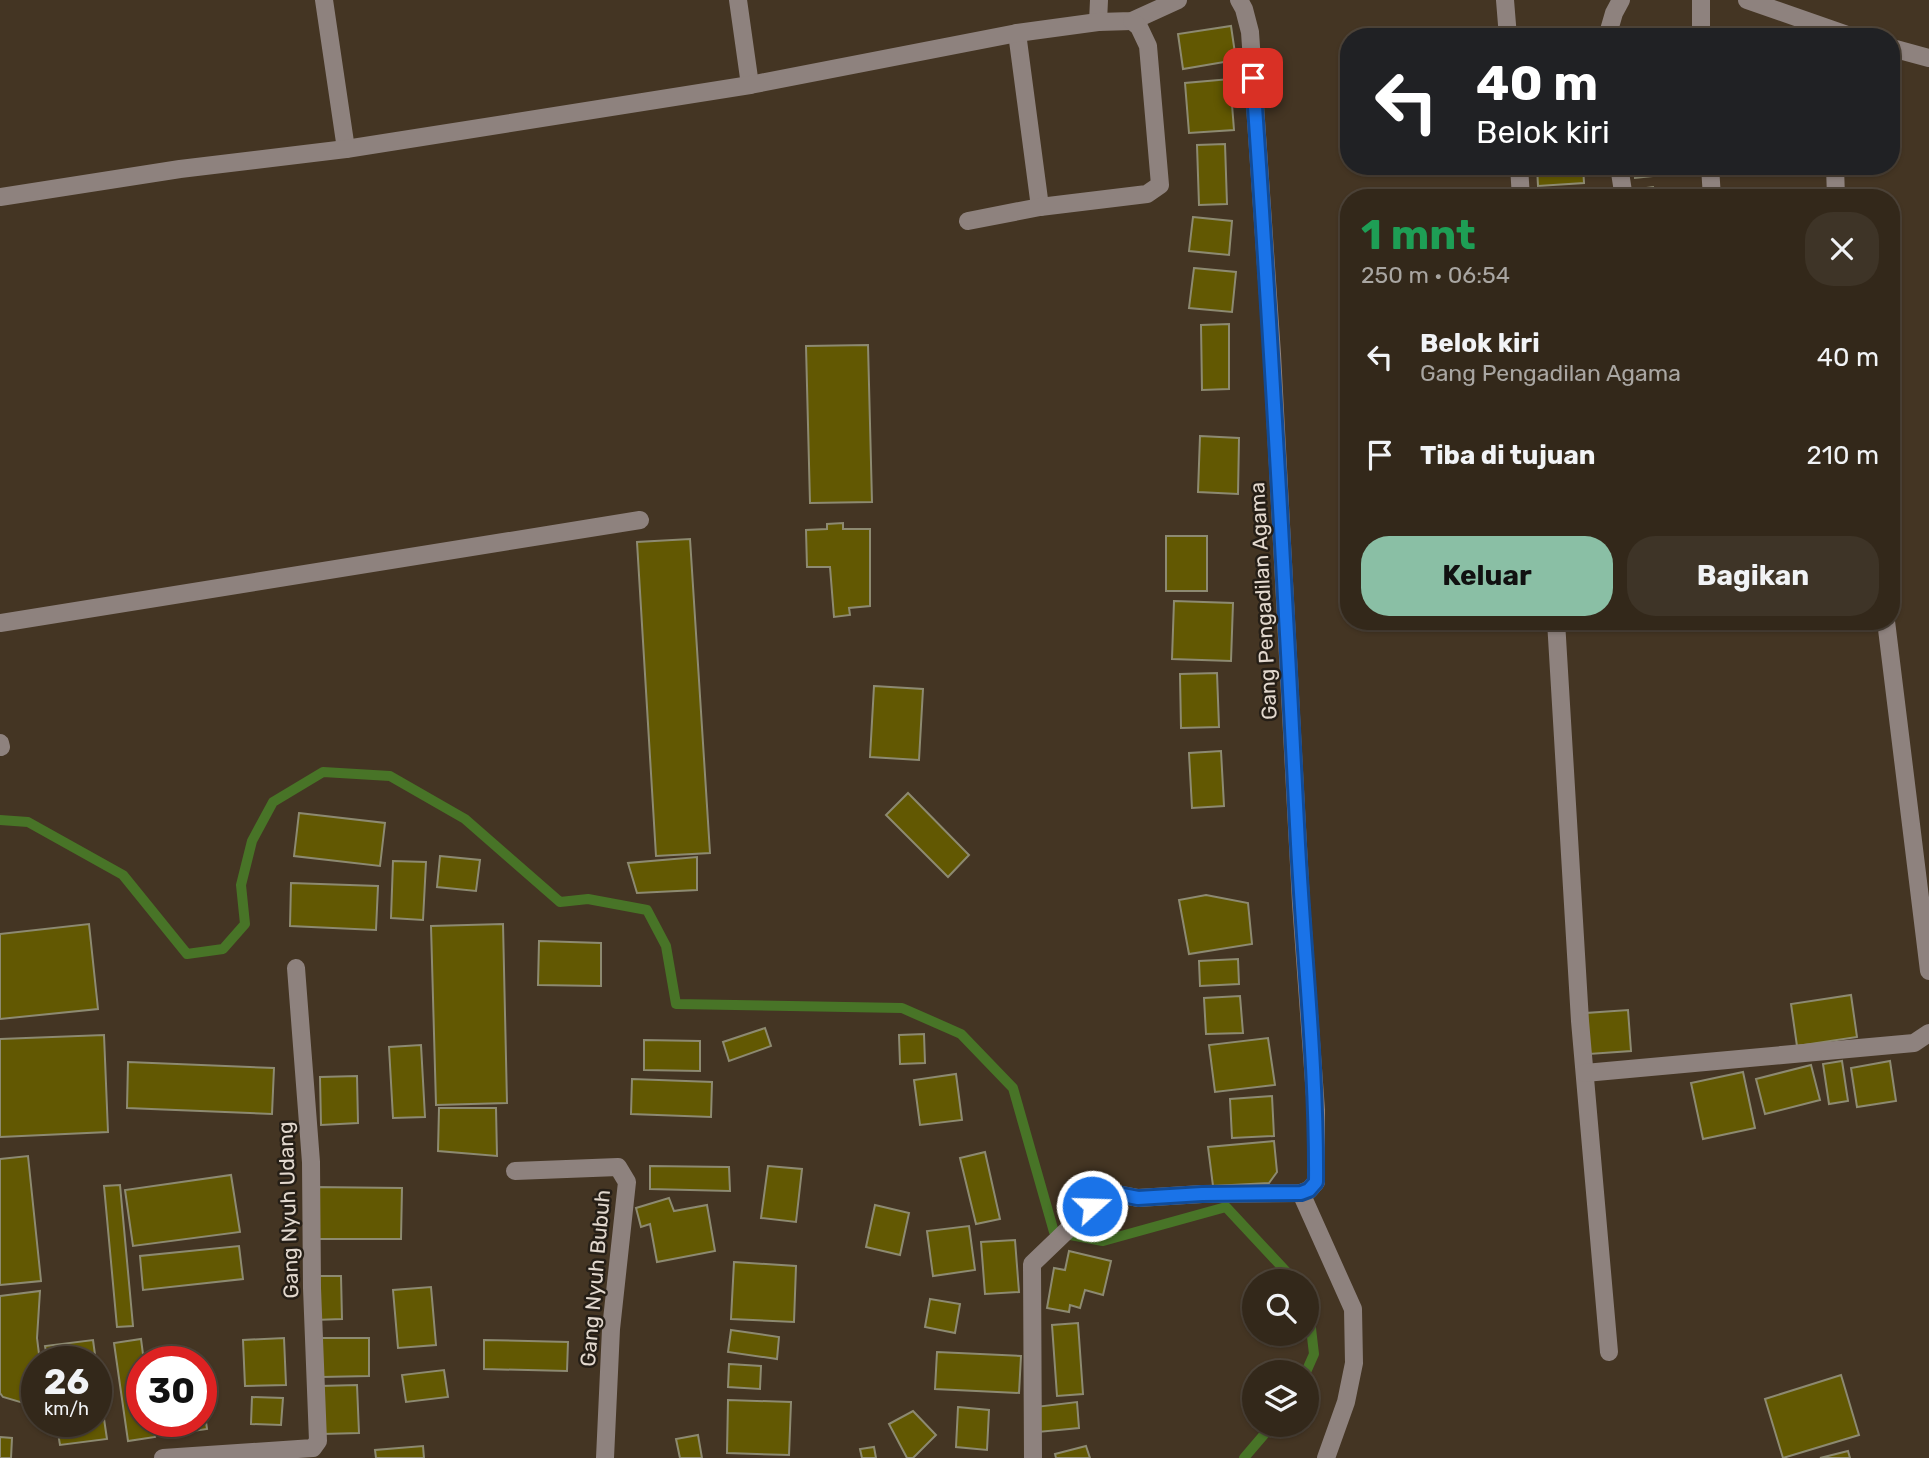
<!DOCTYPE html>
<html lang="id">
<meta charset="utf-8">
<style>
:root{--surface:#33281a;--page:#3e3427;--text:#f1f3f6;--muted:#a9a6a2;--line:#4e4439;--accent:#8abfa5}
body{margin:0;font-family:Rubik,sans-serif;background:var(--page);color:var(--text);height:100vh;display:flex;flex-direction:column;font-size:26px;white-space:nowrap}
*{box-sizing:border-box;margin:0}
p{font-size:23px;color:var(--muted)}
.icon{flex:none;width:38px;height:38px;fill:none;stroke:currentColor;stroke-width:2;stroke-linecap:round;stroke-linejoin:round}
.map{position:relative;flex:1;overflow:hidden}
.side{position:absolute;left:1340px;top:189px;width:560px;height:441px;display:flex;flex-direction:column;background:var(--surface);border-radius:28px;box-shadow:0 2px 5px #0004,0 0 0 2px var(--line)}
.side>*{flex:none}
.banner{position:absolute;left:1340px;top:28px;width:560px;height:147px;border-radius:28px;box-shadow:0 2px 5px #0004,0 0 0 2px var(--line);background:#202124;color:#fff;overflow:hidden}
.controls{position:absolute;left:1242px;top:1269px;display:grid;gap:14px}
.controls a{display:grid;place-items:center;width:77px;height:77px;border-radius:50%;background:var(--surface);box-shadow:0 2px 5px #0004,0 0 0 2px var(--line);font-size:35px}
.speed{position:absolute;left:21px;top:1346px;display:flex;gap:14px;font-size:35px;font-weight:700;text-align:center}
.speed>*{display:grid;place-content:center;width:91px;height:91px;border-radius:50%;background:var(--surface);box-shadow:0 2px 5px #0004,0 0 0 2px var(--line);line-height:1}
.speed small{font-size:18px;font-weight:400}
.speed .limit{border:10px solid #d22;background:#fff;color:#111}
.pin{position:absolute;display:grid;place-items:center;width:60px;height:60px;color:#fff;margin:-30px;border-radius:14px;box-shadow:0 4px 10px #0006}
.me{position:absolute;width:77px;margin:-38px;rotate:70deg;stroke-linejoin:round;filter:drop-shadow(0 0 5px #0008)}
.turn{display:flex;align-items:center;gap:24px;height:147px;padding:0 21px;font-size:32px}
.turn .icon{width:91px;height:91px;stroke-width:2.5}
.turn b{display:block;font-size:49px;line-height:60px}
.round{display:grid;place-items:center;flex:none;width:74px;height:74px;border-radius:28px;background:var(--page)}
.headline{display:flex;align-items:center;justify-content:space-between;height:119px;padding:0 21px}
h1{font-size:42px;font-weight:700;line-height:52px;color:#1e9e55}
.action{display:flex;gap:14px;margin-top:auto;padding:14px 21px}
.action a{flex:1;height:80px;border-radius:28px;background:var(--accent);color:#111;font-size:28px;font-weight:700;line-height:80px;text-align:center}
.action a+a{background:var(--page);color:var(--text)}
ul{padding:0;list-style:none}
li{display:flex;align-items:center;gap:21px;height:98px;padding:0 21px}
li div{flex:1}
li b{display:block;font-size:26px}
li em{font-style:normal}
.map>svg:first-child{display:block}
</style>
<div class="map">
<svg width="1929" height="1458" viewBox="0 0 1929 1458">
<rect width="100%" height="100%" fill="#443523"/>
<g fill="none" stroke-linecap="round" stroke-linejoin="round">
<g stroke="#487427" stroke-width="10">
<path d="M 0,820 L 28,822 L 123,875 L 187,954 L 223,949 L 245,924 L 241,885 L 252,841 L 273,802 L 323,772 L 390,776 L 465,819 L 560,902 L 588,899 L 647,910 L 666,946 L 676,1004 L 902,1008 L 961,1034 L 1013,1088 L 1054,1232 L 1103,1241 L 1226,1207 L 1295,1281"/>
<path d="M 1306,1372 L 1314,1354 L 1307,1294"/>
<path d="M 1244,1458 L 1273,1424"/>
</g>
</g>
<g fill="#625802" stroke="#8d8a71" stroke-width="2">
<path d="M 1231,26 L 1236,60 L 1183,69 L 1178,34 Z"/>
<path d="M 1567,29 L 1568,37 L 1527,37 L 1527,33 Z"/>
<path d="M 1230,79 L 1234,130 L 1189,133 L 1185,83 Z"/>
<path d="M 1225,144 L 1227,204 L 1199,205 L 1197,145 Z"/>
<path d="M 1537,166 L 1583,166 L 1584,183 L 1538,186 Z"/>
<path d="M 1634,166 L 1689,166 L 1690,172 L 1635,178 Z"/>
<path d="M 1653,187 L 1655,198 L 1631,198 L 1630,190 Z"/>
<path d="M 1193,217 L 1232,221 L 1229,255 L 1189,251 Z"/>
<path d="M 1194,268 L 1236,272 L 1232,312 L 1189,308 Z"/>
<path d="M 1229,324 L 1229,389 L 1202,390 L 1201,325 Z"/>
<path d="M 868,345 L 872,502 L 810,503 L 806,346 Z"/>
<path d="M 1200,436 L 1239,438 L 1238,494 L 1198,492 Z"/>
<path d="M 843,523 L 843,529 L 870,529 L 870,606 L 849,608 L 850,615 L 834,617 L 830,567 L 807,567 L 806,530 L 827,529 L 827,524 Z"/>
<rect x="1166" y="536" width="41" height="55"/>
<path d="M 690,539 L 710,853 L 656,856 L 637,542 Z"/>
<path d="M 1174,601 L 1233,603 L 1231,661 L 1172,659 Z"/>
<path d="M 1217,673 L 1219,727 L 1181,728 L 1180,674 Z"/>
<path d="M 874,686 L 923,689 L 919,760 L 870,757 Z"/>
<path d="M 1221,751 L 1224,806 L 1192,808 L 1189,753 Z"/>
<path d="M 908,793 L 969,855 L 948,877 L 886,815 Z"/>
<path d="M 299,813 L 385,823 L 380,866 L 294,856 Z"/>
<path d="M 440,856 L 480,860 L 476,891 L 437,887 Z"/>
<path d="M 697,857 L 697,890 L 637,893 L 628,863 Z"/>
<path d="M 393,861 L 426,862 L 423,920 L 391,918 Z"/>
<path d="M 291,883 L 378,886 L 376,930 L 290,926 Z"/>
<path d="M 1206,895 L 1248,903 L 1252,944 L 1189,954 L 1179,900 Z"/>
<path d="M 89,924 L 98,1009 L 0,1019 L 0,934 Z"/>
<path d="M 503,924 L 507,1103 L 436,1105 L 431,926 Z"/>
<path d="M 539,941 L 601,943 L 601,986 L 538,985 Z"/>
<path d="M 1238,959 L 1239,984 L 1200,986 L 1199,961 Z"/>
<path d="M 1851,995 L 1857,1037 L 1797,1046 L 1791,1004 Z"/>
<path d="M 1240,996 L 1243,1033 L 1206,1034 L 1204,998 Z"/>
<path d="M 1628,1010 L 1631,1051 L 1589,1054 L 1586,1013 Z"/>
<path d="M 765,1028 L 771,1046 L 729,1061 L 723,1042 Z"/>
<path d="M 924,1034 L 925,1063 L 900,1064 L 899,1035 Z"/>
<path d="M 104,1035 L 108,1132 L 0,1137 L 0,1039 Z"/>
<path d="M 1268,1038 L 1275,1085 L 1215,1092 L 1209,1045 Z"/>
<path d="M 644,1040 L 700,1041 L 700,1071 L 644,1070 Z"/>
<path d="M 421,1045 L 425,1117 L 393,1118 L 389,1047 Z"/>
<path d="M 1842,1061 L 1848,1101 L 1829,1104 L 1823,1064 Z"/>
<path d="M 1890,1061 L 1896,1101 L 1857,1107 L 1851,1068 Z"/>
<path d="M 128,1062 L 274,1068 L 272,1114 L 127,1108 Z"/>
<path d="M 1811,1065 L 1820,1100 L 1765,1114 L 1756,1079 Z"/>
<path d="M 1743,1072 L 1755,1128 L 1703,1139 L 1691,1083 Z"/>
<path d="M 956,1074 L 962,1120 L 920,1125 L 914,1080 Z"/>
<path d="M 357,1076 L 358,1123 L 321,1125 L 320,1077 Z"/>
<path d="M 632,1079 L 712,1082 L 711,1117 L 631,1114 Z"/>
<path d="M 1272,1096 L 1274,1136 L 1232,1138 L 1230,1099 Z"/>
<path d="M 439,1108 L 496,1108 L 497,1156 L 438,1151 Z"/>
<path d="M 1274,1141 L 1277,1172 L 1269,1183 L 1213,1186 L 1208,1147 Z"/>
<path d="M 985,1152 L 1000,1219 L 976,1224 L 960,1158 Z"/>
<path d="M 28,1156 L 41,1281 L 0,1285 L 0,1159 Z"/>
<path d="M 650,1166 L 729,1167 L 730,1191 L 650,1189 Z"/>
<path d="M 768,1166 L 802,1169 L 796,1222 L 761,1218 Z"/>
<path d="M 231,1175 L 240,1232 L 133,1246 L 125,1190 Z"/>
<path d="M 120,1185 L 133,1326 L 117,1327 L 104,1186 Z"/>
<path d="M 313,1187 L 402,1188 L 401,1239 L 312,1239 Z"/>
<path d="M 669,1198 L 674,1211 L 707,1205 L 715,1251 L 657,1262 L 650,1224 L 641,1227 L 636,1208 Z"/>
<path d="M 875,1205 L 909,1213 L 900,1255 L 866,1247 Z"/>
<path d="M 969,1226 L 975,1270 L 933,1276 L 927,1231 Z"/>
<path d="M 1015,1240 L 1019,1292 L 985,1294 L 981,1242 Z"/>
<path d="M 239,1246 L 243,1279 L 143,1290 L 140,1256 Z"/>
<path d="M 1069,1251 L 1111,1261 L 1103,1295 L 1085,1290 L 1080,1308 L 1070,1305 L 1069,1312 L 1047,1308 L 1054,1268 L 1065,1270 Z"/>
<path d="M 734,1262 L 796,1266 L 794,1322 L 731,1319 Z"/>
<path d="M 314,1276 L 341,1276 L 342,1319 L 314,1320 Z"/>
<path d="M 431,1287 L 436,1345 L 398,1348 L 393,1290 Z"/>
<path d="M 40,1291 L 37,1338 L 40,1362 L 37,1362 L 37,1407 L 3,1397 L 0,1393 L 0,1296 Z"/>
<path d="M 930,1299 L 960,1304 L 955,1333 L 925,1327 Z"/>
<path d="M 1078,1323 L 1083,1394 L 1057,1396 L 1052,1325 Z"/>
<path d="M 731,1330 L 779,1337 L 777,1359 L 728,1352 Z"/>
<path d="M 284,1338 L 286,1385 L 245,1386 L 243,1340 Z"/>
<path d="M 320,1338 L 369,1338 L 369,1376 L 321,1377 Z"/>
<path d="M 141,1339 L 144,1362 L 142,1362 L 142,1421 L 153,1421 L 155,1437 L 128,1441 L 114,1343 Z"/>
<path d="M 93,1340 L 96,1362 L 48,1362 L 45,1346 Z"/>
<path d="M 484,1340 L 568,1342 L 567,1371 L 484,1369 Z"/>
<path d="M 937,1352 L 1021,1356 L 1019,1393 L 935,1389 Z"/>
<path d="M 729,1364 L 761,1366 L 760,1389 L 728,1387 Z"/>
<path d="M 96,1365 L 107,1439 L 60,1445 L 56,1421 L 96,1421 Z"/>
<path d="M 444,1370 L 448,1397 L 406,1402 L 402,1375 Z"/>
<path d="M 1841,1375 L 1859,1435 L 1783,1458 L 1765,1399 Z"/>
<path d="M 357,1385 L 359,1433 L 322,1434 L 320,1386 Z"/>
<path d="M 201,1387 L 207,1429 L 165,1435 L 163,1421 L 201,1421 Z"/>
<path d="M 252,1397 L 283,1398 L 281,1425 L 251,1424 Z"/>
<path d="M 728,1400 L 791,1402 L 789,1455 L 727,1453 Z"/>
<path d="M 1077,1402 L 1079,1428 L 1038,1432 L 1035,1407 Z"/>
<path d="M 958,1407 L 989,1410 L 987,1450 L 956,1447 Z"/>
<path d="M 913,1411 L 936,1435 L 913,1458 L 907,1458 L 889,1424 Z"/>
<path d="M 698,1435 L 702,1458 L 680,1458 L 676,1439 Z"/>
<path d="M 0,1437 L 12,1438 L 11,1458 L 0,1458 Z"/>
<path d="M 423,1446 L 424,1458 L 376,1458 L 375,1450 Z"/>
<path d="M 1086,1446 L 1090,1458 L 1056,1458 L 1055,1454 Z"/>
<path d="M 874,1447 L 876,1458 L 862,1458 L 860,1449 Z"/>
<path d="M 1848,1451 L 1850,1458 L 1820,1458 Z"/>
</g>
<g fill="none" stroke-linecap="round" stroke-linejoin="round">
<g stroke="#8e827e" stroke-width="18">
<path d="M 324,0 L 346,149"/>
<path d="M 738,0 L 750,85"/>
<path d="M 1505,0 L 1508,37"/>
<path d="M 1701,0 L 1701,37"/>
<path d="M 1747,0 L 1853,37"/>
<path d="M 1098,22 L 1099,0"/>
<path d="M 1017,33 L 1040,207"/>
<path d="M 1607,37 L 1614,13 L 1621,0"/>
<path d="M 1892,48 L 1929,58"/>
<path d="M 1519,166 L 1521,198"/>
<path d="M 1619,166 L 1624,198"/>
<path d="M 1710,166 L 1712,198"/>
<path d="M 1835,166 L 1836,198"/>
<path d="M 0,197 L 180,169 L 346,149 L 750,85 L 1017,33 L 1098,22 L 1132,21 L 1178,0"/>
<path d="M 968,221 L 1040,207 L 1147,194 L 1160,185 L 1148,46 L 1139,27 L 1132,21"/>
<path d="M 1556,621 L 1580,1021 L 1609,1352"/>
<path d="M 1886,621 L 1929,971"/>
<path d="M 0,623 L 640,520"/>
<path d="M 0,743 L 1,747"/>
<path d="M 1585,1073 L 1914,1043 L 1929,1033"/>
<path d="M 515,1171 L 618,1167 L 627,1182 L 611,1329 L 605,1458"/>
<path d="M 1301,1193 L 1353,1309 L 1354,1363 L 1346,1402 L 1326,1458"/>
<path d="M 163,1458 L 313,1448 L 318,1441 L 312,1288 L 311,1162 L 296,968"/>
<path d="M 1033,1458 L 1032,1264 L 1107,1192 L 1138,1198 L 1202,1194 L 1301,1193 L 1309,1190 L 1316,1182 L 1316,1110 L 1301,903 L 1272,354 L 1250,32 L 1244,9 L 1239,0"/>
</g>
</g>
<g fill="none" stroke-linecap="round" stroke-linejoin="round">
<g stroke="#114b97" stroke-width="18">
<path id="route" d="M 1092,1206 L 1107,1192 L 1138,1198 L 1202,1194 L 1301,1193 L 1309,1190 L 1316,1182 C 1317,1069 1304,957 1298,844 C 1285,588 1271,333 1253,78"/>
</g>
<use href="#route" stroke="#1a73e8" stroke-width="12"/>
</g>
<g text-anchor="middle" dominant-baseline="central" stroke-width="5" stroke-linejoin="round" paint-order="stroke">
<g font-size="21" fill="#e2d8ce" stroke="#251e16">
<text transform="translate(1263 601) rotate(-93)">Gang Pengadilan Agama</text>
<text transform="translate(288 1210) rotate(-92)">Gang Nyuh Udang</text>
<text transform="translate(595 1278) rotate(-85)">Gang Nyuh Bubuh</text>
</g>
</g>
</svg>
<div class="controls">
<a><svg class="icon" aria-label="search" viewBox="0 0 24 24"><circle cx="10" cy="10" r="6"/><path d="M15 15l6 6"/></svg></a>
<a><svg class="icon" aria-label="layers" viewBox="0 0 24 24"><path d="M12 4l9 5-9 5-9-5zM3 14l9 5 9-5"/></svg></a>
</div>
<div class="speed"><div>26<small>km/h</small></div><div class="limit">30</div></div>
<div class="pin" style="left:1253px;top:78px;background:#d93025"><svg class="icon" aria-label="arrive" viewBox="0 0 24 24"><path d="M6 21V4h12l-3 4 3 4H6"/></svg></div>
<svg class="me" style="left:1092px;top:1206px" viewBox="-20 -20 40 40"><circle r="17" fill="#1a73e8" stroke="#fff" stroke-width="3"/><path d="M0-11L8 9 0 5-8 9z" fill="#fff"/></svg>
<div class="banner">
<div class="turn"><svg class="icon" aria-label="left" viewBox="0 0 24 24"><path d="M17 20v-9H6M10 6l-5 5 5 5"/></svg><div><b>40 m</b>Belok kiri</div></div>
</div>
<section class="side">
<div class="headline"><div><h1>1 mnt</h1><p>250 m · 06:54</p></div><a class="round"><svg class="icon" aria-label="close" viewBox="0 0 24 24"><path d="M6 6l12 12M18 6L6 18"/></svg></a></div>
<ul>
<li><svg class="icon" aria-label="left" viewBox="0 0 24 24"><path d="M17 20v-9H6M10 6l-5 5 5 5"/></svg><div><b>Belok kiri</b><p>Gang Pengadilan Agama</p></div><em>40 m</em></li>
<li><svg class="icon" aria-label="arrive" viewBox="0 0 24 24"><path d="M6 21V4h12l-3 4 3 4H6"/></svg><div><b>Tiba di tujuan</b></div><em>210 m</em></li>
</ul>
<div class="action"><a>Keluar</a><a>Bagikan</a></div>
</section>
</div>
